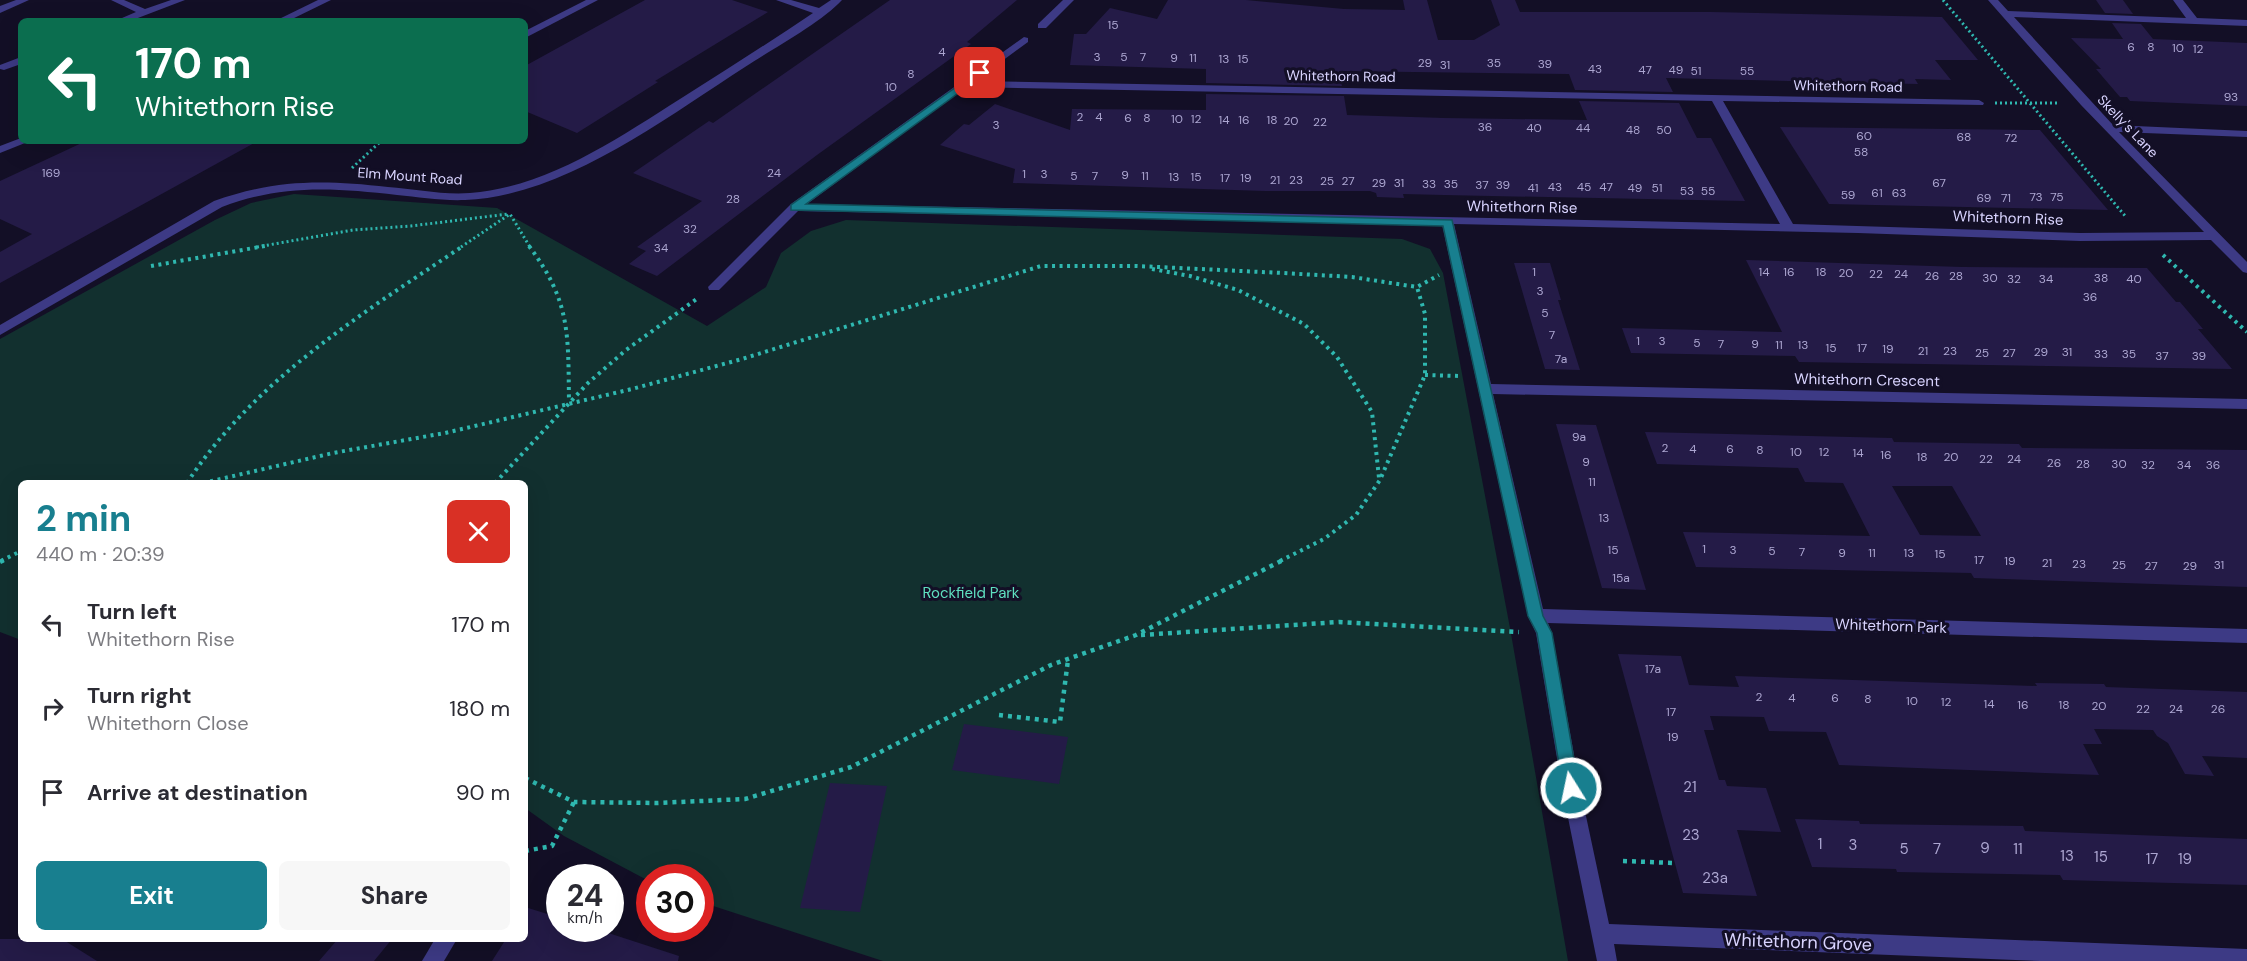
<!DOCTYPE html>
<meta charset="utf-8">
<style>
:root{--surface:#fff;--page:#f7f7f7;--text:#2b2b33;--muted:#7c7c81;--accent:#187f8f}
body{margin:0;font-family:"DM Sans",sans-serif;background:var(--page);color:var(--text);height:100vh;display:flex;flex-direction:column;font-size:22px;white-space:nowrap}
*{box-sizing:border-box;margin:0}
p{font-size:20px;color:var(--muted)}
.icon{flex:none;width:33px;height:33px;fill:none;stroke:currentColor;stroke-width:2;stroke-linecap:round;stroke-linejoin:round}
.map{position:relative;flex:1;overflow:hidden}
.panel{position:absolute;left:18px;top:480px;width:510px;height:462px;display:flex;flex-direction:column;background:var(--surface);border-radius:9px;box-shadow:0 6px 24px #0002}
.panel>*{flex:none}
.hud{position:absolute;left:18px;top:18px;width:510px;height:126px;border-radius:9px;box-shadow:0 6px 24px #0002;background:#0b6e4f;color:#fff;overflow:hidden}
.speed{position:absolute;left:546px;top:864px;display:flex;gap:12px;font-size:30px;font-weight:700;text-align:center}
.speed>*{display:grid;place-content:center;width:78px;height:78px;border-radius:50%;background:var(--surface);box-shadow:0 6px 24px #0002;line-height:1}
.speed small{font-size:15px;font-weight:400}
.speed .limit{border:9px solid #d22;background:#fff;color:#111}
.pin{position:absolute;display:grid;place-items:center;width:51px;height:51px;color:#fff;margin:-26px;border-radius:12px;box-shadow:0 3px 9px #0006}
.me{position:absolute;width:66px;margin:-33px;rotate:350deg;stroke-linejoin:round;filter:drop-shadow(0 0 4px #0008)}
.turn{display:flex;align-items:center;gap:21px;height:126px;padding:0 18px;font-size:27px}
.turn .icon{width:78px;height:78px;stroke-width:2.5}
.turn b{display:block;font-size:42px;line-height:51px}
.round{display:grid;place-items:center;flex:none;width:63px;height:63px;border-radius:9px;background:var(--page)}
.overview{display:flex;align-items:center;justify-content:space-between;height:102px;padding:0 18px}
h1{font-size:36px;font-weight:700;line-height:45px;color:var(--accent)}
.button{display:flex;gap:12px;margin-top:auto;padding:12px 18px}
.button a{flex:1;height:69px;border-radius:9px;background:var(--accent);color:#fff;font-size:24px;font-weight:700;line-height:69px;text-align:center}
.button a+a{background:var(--page);color:var(--text)}
ul{padding:0;list-style:none}
li{display:flex;align-items:center;gap:18px;height:84px;padding:0 18px}
li div{flex:1}
li b{display:block;font-size:22px}
li em{font-style:normal}
.map>svg:first-child{display:block}
</style>
<div class="map">
<svg width="2247" height="961" viewBox="0 0 2247 961">
<rect width="100%" height="100%" fill="#130f26"/>
<path fill="#12302f" d="M 294,194 L 497,208 L 707,326 L 766,287 L 781,253 L 811,231 L 846,220 L 1402,239 L 1430,249 L 1443,273 L 1510,628 L 1568,961 L 883,961 L 701,902 L 700,878 L 650,878 L 649,881 L 564,836 L 525,808 L 525,483 L 21,483 L 21,640 L 0,632 L 0,339 L 215,220 L 251,203 Z"/>
<g fill="#241b47" fill-rule="evenodd">
<path d="M 645,0 L 732,0 L 768,12 L 655,81 L 658,82 L 577,133 L 525,111 L 525,66 Z"/>
<path d="M 890,0 L 1017,0 L 967,42 L 971,44 L 817,155 L 657,276 L 629,264 L 646,251 L 637,247 L 702,201 L 633,173 L 709,121 L 713,123 Z"/>
<path d="M 1168,0 L 1246,0 L 1344,9 L 1405,10 L 1403,0 L 1427,0 L 1438,40 L 1474,40 L 1500,25 L 1491,0 L 1515,0 L 1520,12 L 1711,12 L 1942,17 L 1978,60 L 1935,60 L 1951,80 L 1915,79 L 1918,84 L 1666,78 L 1673,92 L 1575,90 L 1569,74 L 1339,71 L 1342,86 L 1206,83 L 1206,69 L 1070,65 L 1074,34 L 1086,34 L 1110,8 L 1157,19 Z"/>
<path d="M 2096,0 L 2123,0 L 2133,14 L 2105,13 Z"/>
<path d="M 2112,23 L 2141,24 L 2153,39 L 2247,43 L 2247,106 L 2130,101 L 2127,97 L 2120,97 L 2096,69 L 2101,69 L 2071,38 L 2123,39 Z"/>
<path d="M 1206,94 L 1344,96 L 1347,115 L 1444,118 L 1587,120 L 1579,101 L 1679,103 L 1697,138 L 1711,138 L 1745,201 L 1444,195 L 1403,194 L 1404,198 L 1377,197 L 1376,193 L 1370,191 L 1265,191 L 1013,183 L 1015,169 L 940,145 L 964,124 L 969,125 L 995,104 L 1070,130 L 1072,109 L 1206,110 Z"/>
<path d="M 1780,127 L 2040,130 L 2108,210 L 1829,204 Z"/>
<path d="M 86,141 L 258,141 L 0,283 L 0,252 L 32,234 L 0,219 L 0,181 Z"/>
<path d="M 1746,260 L 1962,267 L 2147,268 L 2176,302 L 2180,302 L 2203,329 L 2198,329 L 2232,369 L 1799,362 L 1795,356 L 1631,353 L 1622,328 L 1782,332 Z"/>
<path d="M 1514,263 L 1550,263 L 1561,300 L 1558,300 L 1580,370 L 1545,369 Z"/>
<path d="M 1556,424 L 1596,425 L 1646,590 L 1602,588 Z"/>
<path d="M 1645,432 L 1892,438 L 1894,442 L 2019,444 L 2022,448 L 2247,450 L 2247,587 L 1974,578 L 1971,573 L 1696,567 L 1683,532 L 1870,536 L 1843,483 L 1805,482 L 1798,468 L 1657,464 ZM 1892,486 L 1952,486 L 1981,536 L 1920,535 Z"/>
<path d="M 1618,654 L 1681,656 L 1689,685 L 1739,687 L 1735,676 L 2037,686 L 2035,683 L 2104,684 L 2106,687 L 2247,692 L 2247,758 L 2202,756 L 2214,776 L 2185,774 L 2168,743 L 2157,736 L 2153,730 L 2094,729 L 2102,744 L 2083,744 L 2099,775 L 1839,765 L 1826,732 L 1769,731 L 1764,717 L 1710,716 L 1714,730 L 1704,730 L 1719,780 L 1725,780 L 1727,786 L 1766,788 L 1781,832 L 1737,830 L 1757,896 L 1683,893 Z"/>
<path d="M 964,724 L 1068,737 L 1059,784 L 952,770 Z"/>
<path d="M 830,783 L 887,786 L 860,912 L 800,908 Z"/>
<path d="M 1795,819 L 1859,821 L 1860,824 L 2023,826 L 2025,831 L 2247,839 L 2247,885 L 2063,880 L 2060,875 L 1897,872 L 1896,869 L 1812,867 Z"/>
<path d="M 525,907 L 560,918 L 560,928 L 593,928 L 679,956 L 678,961 L 492,961 L 506,939 L 525,939 Z"/>
<path d="M 0,939 L 62,939 L 97,961 L 0,961 Z"/>
<path d="M 338,939 L 392,939 L 374,961 L 319,961 Z"/>
</g>
<g fill="none" stroke-linecap="round" stroke-linejoin="round">
<g stroke="#2fb8b0" stroke-width="3" stroke-dasharray="2 3" stroke-linecap="butt">
<path d="M 1943,0 L 2126,217"/>
<path d="M 1995,103 L 2060,103"/>
<path d="M 352,168 L 381,141"/>
<path d="M 257,247 L 353,230 L 411,226 L 508,214"/>
<path d="M 461,247 L 510,214 L 530,247"/>
</g>
<g stroke="#2fb8b0" stroke-width="4" stroke-dasharray="3 4.5" stroke-linecap="butt">
<path d="M 529,246 C 571,302 568,334 569,402"/>
<path d="M 2163,255 L 2247,332"/>
<path d="M 151,266 L 265,246"/>
<path d="M 1152,269 L 1190,276 L 1238,290 L 1304,324 L 1337,357 L 1372,412 L 1379,478"/>
<path d="M 1425,375 L 1460,376"/>
<path d="M 187,483 C 254,380 363,313 463,246"/>
<path d="M 203,483 L 333,453 L 445,433 L 632,389 L 742,359 L 1041,266 L 1137,266 L 1283,273 L 1352,277 L 1417,287 L 1439,275"/>
<path d="M 495,483 L 588,383 L 626,350 L 698,298"/>
<path d="M 1,561 L 21,551"/>
<path d="M 1280,561 L 1324,539 L 1356,515 L 1380,480 L 1425,375 L 1425,314 L 1417,287"/>
</g>
<g stroke="#2fb8b0" stroke-width="4.5" stroke-dasharray="4 5" stroke-linecap="butt">
<path d="M 0,562 L 4,560"/>
<path d="M 1141,635 L 1339,622 L 1519,632"/>
<path d="M 999,715 L 1060,722 L 1068,660"/>
<path d="M 525,778 L 574,802 L 657,803 L 745,799 L 851,767 L 1051,665 L 1136,635 L 1283,560"/>
<path d="M 525,851 L 552,846 L 574,802"/>
<path d="M 1623,861 L 1675,863"/>
</g>
<g fill="#3d3a85" fill-rule="evenodd">
<path d="M 16,0 L 29,0 L 0,13 L 0,6 Z"/>
<path d="M 111,0 L 124,0 L 145,9 L 171,0 L 185,0 L 130,21 L 115,21 L 136,12 Z"/>
<path d="M 318,0 L 331,0 L 288,21 L 275,21 Z"/>
<path d="M 586,0 L 598,0 L 525,38 L 525,31 Z"/>
<path d="M 776,0 L 791,0 L 819,8 L 831,0 L 842,0 C 821,23 772,49 745,67 C 664,119 564,196 465,200 C 442,201 419,197 397,195 C 334,188 283,184 222,207 L 0,335 L 0,325 L 214,201 C 275,179 324,180 388,187 C 415,189 442,195 470,193 C 551,187 624,134 691,92 C 732,66 773,40 813,13 Z"/>
<path d="M 1063,0 L 1074,0 L 1046,28 L 1038,28 L 1038,24 Z"/>
<path d="M 1988,0 L 1998,0 L 2008,11 L 2186,18 L 2173,0 L 2183,0 L 2197,18 L 2247,20 L 2247,26 L 2014,17 L 2113,125 L 2247,131 L 2247,137 L 2119,132 L 2247,262 L 2247,273 L 2243,272 L 2211,240 L 2080,241 L 1858,233 L 1454,224 L 1491,384 L 2247,399 L 2247,409 L 1493,394 L 1543,609 L 2247,629 L 2247,643 L 1548,623 L 1552,633 L 1580,788 L 1609,924 L 2247,949 L 2247,961 L 2040,961 L 1614,944 L 1617,961 L 1597,961 L 1562,788 L 1536,633 L 1528,616 L 1442,224 L 798,211 L 719,290 L 709,290 L 708,287 L 791,204 L 1024,37 L 1028,38 L 1028,42 L 975,81 L 1979,100 L 1984,103 L 1983,105 L 1723,101 L 1793,224 L 2080,233 L 2204,232 L 2081,105 ZM 966,87 L 1712,101 L 1780,224 L 807,204 Z"/>
<path d="M 21,57 L 21,64 L 4,70 L 0,69 L 0,65 Z"/>
<path d="M 21,138 L 21,141 L 27,141 L 25,143 L 0,153 L 0,146 Z"/>
<path d="M 435,939 L 457,939 L 444,961 L 422,961 Z"/>
</g>
</g>
<path fill="#187f8f" stroke="#10535d" stroke-width="1.5" d="M 980,70 L 983,71 L 983,75 L 806,204 L 1452,220 L 1543,616 L 1552,633 L 1579,788 L 1577,794 L 1571,796 L 1565,794 L 1563,788 L 1537,633 L 1528,616 L 1443,226 L 791,210 L 791,205 Z"/>
<g text-anchor="middle" dominant-baseline="central" stroke-width="6" stroke-linejoin="round" paint-order="stroke">
<g font-size="12" fill="#aca6d1">
<text x="1113" y="25">15</text>
<text x="2131" y="47">6</text>
<text x="2151" y="47">8</text>
<text x="2178" y="48">10</text>
<text x="2198" y="49">12</text>
<text x="942" y="52">4</text>
<text x="1097" y="57">3</text>
<text x="1124" y="57">5</text>
<text x="1143" y="57">7</text>
<text x="1174" y="58">9</text>
<text x="1193" y="58">11</text>
<text x="1224" y="59">13</text>
<text x="1243" y="59">15</text>
<text x="1425" y="63">29</text>
<text x="1494" y="63">35</text>
<text x="1545" y="64">39</text>
<text x="1445" y="65">31</text>
<text x="1595" y="69">43</text>
<text x="1645" y="70">47</text>
<text x="1676" y="70">49</text>
<text x="1696" y="71">51</text>
<text x="1747" y="71">55</text>
<text x="911" y="74">8</text>
<text x="891" y="87">10</text>
<text x="2231" y="97">93</text>
<text x="1080" y="117">2</text>
<text x="1099" y="117">4</text>
<text x="1128" y="118">6</text>
<text x="1147" y="118">8</text>
<text x="1177" y="119">10</text>
<text x="1196" y="119">12</text>
<text x="1224" y="120">14</text>
<text x="1244" y="120">16</text>
<text x="1272" y="120">18</text>
<text x="1291" y="121">20</text>
<text x="1320" y="122">22</text>
<text x="996" y="125">3</text>
<text x="1485" y="127">36</text>
<text x="1534" y="128">40</text>
<text x="1583" y="128">44</text>
<text x="1633" y="130">48</text>
<text x="1664" y="130">50</text>
<text x="1864" y="136">60</text>
<text x="1964" y="137">68</text>
<text x="2011" y="138">72</text>
<text x="1861" y="152">58</text>
<text x="51" y="173">169</text>
<text x="774" y="173">24</text>
<text x="1024" y="174">1</text>
<text x="1044" y="174">3</text>
<text x="1125" y="175">9</text>
<text x="1074" y="176">5</text>
<text x="1095" y="176">7</text>
<text x="1145" y="176">11</text>
<text x="1174" y="177">13</text>
<text x="1196" y="177">15</text>
<text x="1225" y="178">17</text>
<text x="1246" y="178">19</text>
<text x="1275" y="180">21</text>
<text x="1296" y="180">23</text>
<text x="1327" y="181">25</text>
<text x="1348" y="181">27</text>
<text x="1379" y="183">29</text>
<text x="1399" y="183">31</text>
<text x="1939" y="183">67</text>
<text x="1429" y="184">33</text>
<text x="1451" y="184">35</text>
<text x="1482" y="185">37</text>
<text x="1503" y="185">39</text>
<text x="1555" y="187">43</text>
<text x="1584" y="187">45</text>
<text x="1606" y="187">47</text>
<text x="1533" y="188">41</text>
<text x="1635" y="188">49</text>
<text x="1657" y="188">51</text>
<text x="1687" y="191">53</text>
<text x="1708" y="191">55</text>
<text x="1877" y="193">61</text>
<text x="1899" y="193">63</text>
<text x="1848" y="195">59</text>
<text x="2036" y="197">73</text>
<text x="2057" y="197">75</text>
<text x="1984" y="198">69</text>
<text x="2006" y="198">71</text>
<text x="733" y="199">28</text>
<text x="690" y="229">32</text>
<text x="661" y="248">34</text>
<text x="1534" y="272">1</text>
<text x="1764" y="272">14</text>
<text x="1789" y="272">16</text>
<text x="1821" y="272">18</text>
<text x="1846" y="273">20</text>
<text x="1876" y="274">22</text>
<text x="1901" y="274">24</text>
<text x="1932" y="276">26</text>
<text x="1956" y="276">28</text>
<text x="1990" y="278">30</text>
<text x="2101" y="278">38</text>
<text x="2014" y="279">32</text>
<text x="2046" y="279">34</text>
<text x="2134" y="279">40</text>
<text x="1540" y="291">3</text>
<text x="2090" y="297">36</text>
<text x="1545" y="313">5</text>
<text x="1552" y="335">7</text>
<text x="1638" y="341">1</text>
<text x="1662" y="341">3</text>
<text x="1697" y="343">5</text>
<text x="1721" y="344">7</text>
<text x="1755" y="344">9</text>
<text x="1779" y="345">11</text>
<text x="1803" y="345">13</text>
<text x="1831" y="348">15</text>
<text x="1862" y="348">17</text>
<text x="1888" y="349">19</text>
<text x="1923" y="351">21</text>
<text x="1950" y="351">23</text>
<text x="2041" y="352">29</text>
<text x="2067" y="352">31</text>
<text x="1982" y="353">25</text>
<text x="2009" y="353">27</text>
<text x="2101" y="354">33</text>
<text x="2129" y="354">35</text>
<text x="2162" y="356">37</text>
<text x="2199" y="356">39</text>
<text x="1561" y="359">7a</text>
<text x="1579" y="437">9a</text>
<text x="1665" y="448">2</text>
<text x="1693" y="449">4</text>
<text x="1730" y="449">6</text>
<text x="1760" y="450">8</text>
<text x="1796" y="452">10</text>
<text x="1824" y="452">12</text>
<text x="1858" y="453">14</text>
<text x="1886" y="455">16</text>
<text x="1922" y="457">18</text>
<text x="1951" y="457">20</text>
<text x="1986" y="459">22</text>
<text x="2014" y="459">24</text>
<text x="1586" y="462">9</text>
<text x="2054" y="463">26</text>
<text x="2083" y="464">28</text>
<text x="2119" y="464">30</text>
<text x="2148" y="465">32</text>
<text x="2184" y="465">34</text>
<text x="2213" y="465">36</text>
<text x="1592" y="482">11</text>
<text x="1604" y="518">13</text>
<text x="1704" y="549">1</text>
<text x="1613" y="550">15</text>
<text x="1733" y="550">3</text>
<text x="1772" y="551">5</text>
<text x="1802" y="552">7</text>
<text x="1842" y="553">9</text>
<text x="1872" y="553">11</text>
<text x="1909" y="553">13</text>
<text x="1940" y="554">15</text>
<text x="1979" y="560">17</text>
<text x="2010" y="561">19</text>
<text x="2047" y="563">21</text>
<text x="2079" y="564">23</text>
<text x="2119" y="565">25</text>
<text x="2219" y="565">31</text>
<text x="2151" y="566">27</text>
<text x="2190" y="566">29</text>
<text x="1621" y="578">15a</text>
<text x="1653" y="669">17a</text>
<text x="1759" y="697">2</text>
<text x="1792" y="698">4</text>
<text x="1835" y="698">6</text>
<text x="1868" y="699">8</text>
<text x="1912" y="701">10</text>
<text x="1946" y="702">12</text>
<text x="1989" y="704">14</text>
<text x="2023" y="705">16</text>
<text x="2064" y="705">18</text>
<text x="2099" y="706">20</text>
<text x="2143" y="709">22</text>
<text x="2176" y="709">24</text>
<text x="2218" y="709">26</text>
<text x="1671" y="712">17</text>
<text x="1673" y="737">19</text>
</g>
<g font-size="14" fill="#d9d4ff" stroke="#130f26">
<text transform="translate(1341 76) rotate(1)">Whitethorn Road</text>
<text transform="translate(1848 86) rotate(1)">Whitethorn Road</text>
<text transform="translate(2128 126) rotate(46)">Skelly's Lane</text>
<text transform="translate(410 176) rotate(4)">Elm Mount Road</text>
</g>
<g font-size="15" fill="#d9d4ff" stroke="#130f26">
<text transform="translate(1522 207) rotate(1)">Whitethorn Rise</text>
<text transform="translate(2008 218) rotate(2)">Whitethorn Rise</text>
<text transform="translate(1867 380) rotate(1)">Whitethorn Crescent</text>
<text transform="translate(1891 626) rotate(2)">Whitethorn Park</text>
</g>
<g font-size="15" fill="#5fe0c0" stroke="#130f26">
<text x="971" y="593">Rockfield Park</text>
</g>
<g font-size="15" fill="#aca6d1">
<text x="1690" y="787">21</text>
<text x="1691" y="835">23</text>
<text x="1820" y="844">1</text>
<text x="1853" y="845">3</text>
<text x="1985" y="848">9</text>
<text x="1904" y="849">5</text>
<text x="1937" y="849">7</text>
<text x="2018" y="849">11</text>
<text x="2067" y="856">13</text>
<text x="2101" y="857">15</text>
<text x="2152" y="859">17</text>
<text x="2185" y="859">19</text>
<text x="1715" y="878">23a</text>
</g>
<g font-size="18" fill="#d9d4ff" stroke="#130f26">
<text transform="translate(1798 942) rotate(2)">Whitethorn Grove</text>
</g>
</g>
</svg>
<div class="speed"><div>24<small>km/h</small></div><div class="limit">30</div></div>
<div class="pin" style="left:980px;top:73px;background:#d93025"><svg class="icon" aria-label="arrive" viewBox="0 0 24 24"><path d="M6 21V4h12l-3 4 3 4H6"/></svg></div>
<svg class="me" style="left:1571px;top:788px" viewBox="-20 -20 40 40"><circle r="17" fill="#187f8f" stroke="#fff" stroke-width="3"/><path d="M0-11L8 9 0 5-8 9z" fill="#fff"/></svg>
<div class="hud">
<div class="turn"><svg class="icon" aria-label="left" viewBox="0 0 24 24"><path d="M17 20v-9H6M10 6l-5 5 5 5"/></svg><div><b>170 m</b>Whitethorn Rise</div></div>
</div>
<section class="panel">
<div class="overview"><div><h1>2 min</h1><p>440 m · 20:39</p></div><a class="round" style="background:#d93025;color:#fff"><svg class="icon" aria-label="close" viewBox="0 0 24 24"><path d="M6 6l12 12M18 6L6 18"/></svg></a></div>
<ul>
<li><svg class="icon" aria-label="left" viewBox="0 0 24 24"><path d="M17 20v-9H6M10 6l-5 5 5 5"/></svg><div><b>Turn left</b><p>Whitethorn Rise</p></div><em>170 m</em></li>
<li><svg class="icon" aria-label="right" viewBox="0 0 24 24"><path d="M7 20v-9h11M14 6l5 5-5 5"/></svg><div><b>Turn right</b><p>Whitethorn Close</p></div><em>180 m</em></li>
<li><svg class="icon" aria-label="arrive" viewBox="0 0 24 24"><path d="M6 21V4h12l-3 4 3 4H6"/></svg><div><b>Arrive at destination</b></div><em>90 m</em></li>
</ul>
<div class="button"><a>Exit</a><a>Share</a></div>
</section>
</div>
